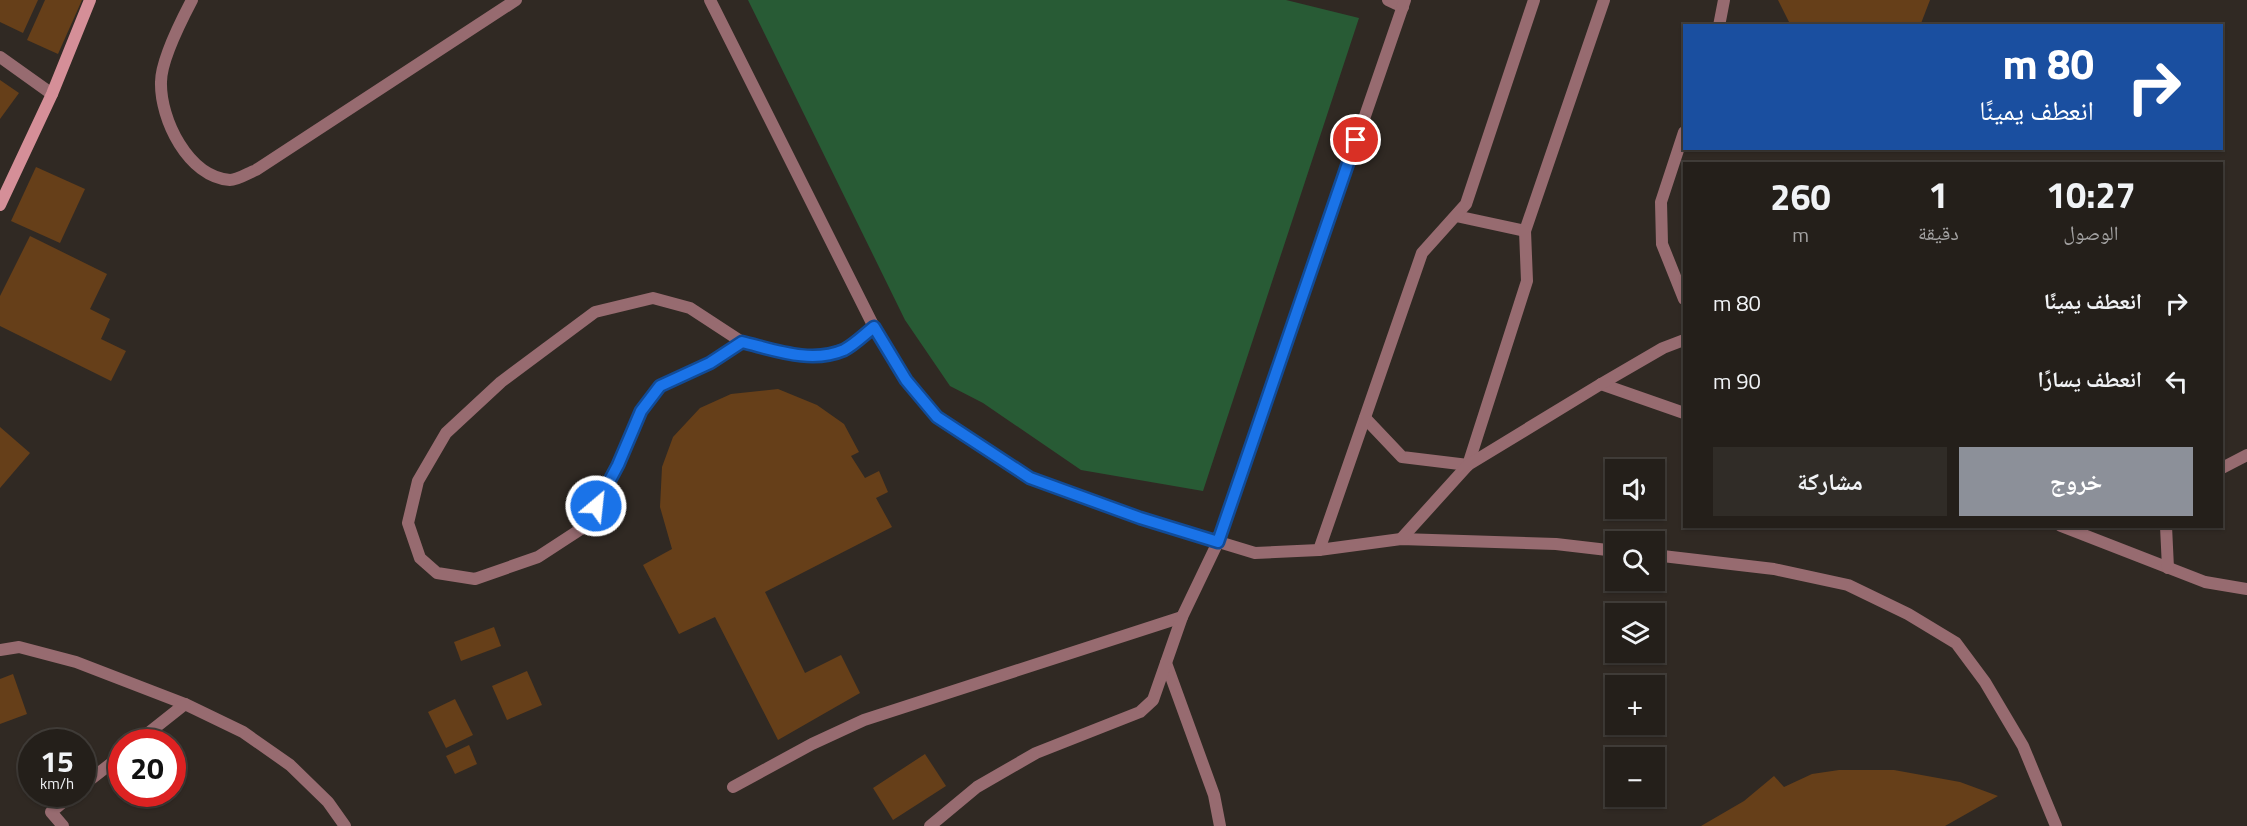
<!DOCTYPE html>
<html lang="ar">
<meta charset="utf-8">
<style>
:root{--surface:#241f1a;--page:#302c27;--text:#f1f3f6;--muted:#a3a2a2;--line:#413d39;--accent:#8c9099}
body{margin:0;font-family:"Titillium Web","Noto Naskh Arabic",sans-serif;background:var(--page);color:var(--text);direction:rtl;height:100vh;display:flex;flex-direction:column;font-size:22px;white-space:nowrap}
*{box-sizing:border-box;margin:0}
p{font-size:20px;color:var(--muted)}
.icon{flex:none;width:33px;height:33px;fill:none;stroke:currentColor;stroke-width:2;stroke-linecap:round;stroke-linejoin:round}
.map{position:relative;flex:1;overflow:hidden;direction:ltr}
.sheet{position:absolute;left:1683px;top:162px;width:540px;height:366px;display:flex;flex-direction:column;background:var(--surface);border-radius:0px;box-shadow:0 2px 4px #0004,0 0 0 2px var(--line);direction:rtl}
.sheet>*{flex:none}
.banner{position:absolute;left:1683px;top:24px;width:540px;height:126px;border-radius:0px;box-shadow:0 2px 4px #0004,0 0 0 2px var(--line);direction:rtl;background:#1a4fa0;color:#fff;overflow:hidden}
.controls{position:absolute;left:1605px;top:459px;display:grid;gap:12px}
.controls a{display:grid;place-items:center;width:60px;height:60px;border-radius:0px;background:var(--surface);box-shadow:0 2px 4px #0004,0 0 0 2px var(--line);font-size:30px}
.speed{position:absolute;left:18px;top:729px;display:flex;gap:12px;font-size:30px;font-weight:700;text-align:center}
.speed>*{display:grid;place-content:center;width:78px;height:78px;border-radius:50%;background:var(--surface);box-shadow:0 2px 4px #0004,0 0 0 2px var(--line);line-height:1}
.speed small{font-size:15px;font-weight:400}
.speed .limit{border:9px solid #d22;background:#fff;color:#111}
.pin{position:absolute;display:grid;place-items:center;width:51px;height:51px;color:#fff;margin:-26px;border:3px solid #fff;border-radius:50%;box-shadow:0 2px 6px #0007}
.me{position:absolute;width:66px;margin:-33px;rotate:28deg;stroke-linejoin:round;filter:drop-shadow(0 0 4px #0008)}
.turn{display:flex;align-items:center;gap:21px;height:126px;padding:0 30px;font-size:27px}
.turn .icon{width:78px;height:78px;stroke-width:2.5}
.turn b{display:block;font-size:42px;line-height:51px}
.eta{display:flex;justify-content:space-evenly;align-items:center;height:102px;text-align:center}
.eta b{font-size:36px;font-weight:700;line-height:42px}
.primary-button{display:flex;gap:12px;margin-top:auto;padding:12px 30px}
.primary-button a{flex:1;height:69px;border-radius:0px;background:var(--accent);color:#fff;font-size:24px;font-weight:700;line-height:69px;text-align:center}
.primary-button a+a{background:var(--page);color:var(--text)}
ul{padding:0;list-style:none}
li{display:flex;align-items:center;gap:18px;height:78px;padding:0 30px}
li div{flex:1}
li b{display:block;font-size:22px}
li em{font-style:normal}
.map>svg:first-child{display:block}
</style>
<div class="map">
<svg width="2247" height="826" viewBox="0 0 2247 826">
<rect width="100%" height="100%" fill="#302923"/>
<path fill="#285b35" d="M 748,0 L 1286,0 L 1359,18 L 1203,491 L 1081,470 L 983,403 L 950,386 L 905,320 Z"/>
<g fill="#663f19">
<path d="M 0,0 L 38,0 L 23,33 L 0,22 Z"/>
<path d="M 45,0 L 82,0 L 58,54 L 27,40 Z"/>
<path d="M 1778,0 L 1930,0 L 1920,26 L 1791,26 Z"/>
<path d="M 0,80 L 19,93 L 0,119 Z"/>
<path d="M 36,167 L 85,189 L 60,243 L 11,221 Z"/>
<path d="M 30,236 L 107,274 L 90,309 L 110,319 L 101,339 L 126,351 L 111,381 L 0,326 L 0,296 Z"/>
<path d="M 778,389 L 817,405 L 844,424 L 859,452 L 851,456 L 865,478 L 879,471 L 888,492 L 876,498 L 892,527 L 765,592 L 805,673 L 841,655 L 860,693 L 778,740 L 715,617 L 679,634 L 643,565 L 672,549 L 660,507 L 662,467 L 673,437 L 700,408 L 731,394 Z"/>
<path d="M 0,427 L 30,453 L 0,488 Z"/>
<path d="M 494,627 L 501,646 L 461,661 L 454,642 Z"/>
<path d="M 527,671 L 542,705 L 507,720 L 492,686 Z"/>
<path d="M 13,674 L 27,714 L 0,724 L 0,679 Z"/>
<path d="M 455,699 L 473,735 L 446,748 L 428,712 Z"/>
<path d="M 469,745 L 477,764 L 455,774 L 446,756 Z"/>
<path d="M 925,754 L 946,786 L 893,820 L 873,788 Z"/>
<path d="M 1839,770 L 1894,770 L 1960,782 L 1998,796 L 1945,826 L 1701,826 L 1744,801 L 1774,776 L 1784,787 L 1812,774 Z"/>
</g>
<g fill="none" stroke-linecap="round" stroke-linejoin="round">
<g stroke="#976b70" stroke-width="12">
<path d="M 192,0 C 182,19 161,60 161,82 C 160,119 188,177 230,180 C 238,180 248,173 256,170 L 516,0"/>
<path d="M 710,0 L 874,327 L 906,380 L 937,417 L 1031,478 L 1140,518 L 1255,553 L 1319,550 L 1401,539 L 1556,544 L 1616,551"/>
<path d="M 1388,0 L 1403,7"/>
<path d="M 1719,26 L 1724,0"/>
<path d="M 1684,132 L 1661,202 L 1662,244 L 1684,299"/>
<path d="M 1456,216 L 1525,231"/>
<path d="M 742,342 L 710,363 L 660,386 L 641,411 L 617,465 L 584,527 L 538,557 L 475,579 L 437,573 L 420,558 L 408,523 L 418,481 L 446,433 L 501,382 L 595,312 L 653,298 L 690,308 L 742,342 L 785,353 L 818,357 L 845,349 L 874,327"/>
<path d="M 1601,384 L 1684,413"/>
<path d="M 1365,418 L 1402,457 L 1468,465 L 1527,281 L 1525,231 L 1604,0"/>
<path d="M 2222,468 L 2247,455"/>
<path d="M 2061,526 L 2205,582 L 2247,589"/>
<path d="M 2166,526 L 2168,568"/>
<path d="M 1401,539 L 1468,465 L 1601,384 L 1663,348 L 1684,340"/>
<path d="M 1319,550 L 1422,253 L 1466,204 L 1534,0"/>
<path d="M 1654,555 L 1774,569 L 1848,585 L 1908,614 L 1956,643 L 1985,682 L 2023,746 L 2056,826"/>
<path d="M 1166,663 L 1214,795 L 1220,826"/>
<path d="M 733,787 L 812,744 L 864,720 L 1182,617"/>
<path d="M 930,826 L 977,787 L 1036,753 L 1140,712 L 1153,700 L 1182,617 L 1218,542 L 1405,0"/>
</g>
<g stroke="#976b70" stroke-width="12">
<path d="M 0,57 L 52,94"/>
<path d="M 0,650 L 19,647 L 76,662 L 185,704 L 243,732 L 290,765 L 328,802 L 345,826"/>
<path d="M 137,742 L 185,704"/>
<path d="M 82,786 L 122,755"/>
<path d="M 63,826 L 51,812 L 73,794"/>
</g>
<path stroke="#d58f98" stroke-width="12" d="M 0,205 L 52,94 L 90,0"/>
</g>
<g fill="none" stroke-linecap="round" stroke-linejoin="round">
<g stroke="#114b97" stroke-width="15">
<path id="route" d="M 596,506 L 618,465 L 641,411 L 660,386 L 710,363 L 742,342 C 775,350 811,364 844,350 C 854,345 865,334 874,327 L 906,380 L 937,417 L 1030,478 L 1140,518 L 1218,542 L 1356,140"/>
</g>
<use href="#route" stroke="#1a73e8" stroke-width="10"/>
</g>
</svg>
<div class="controls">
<a><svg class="icon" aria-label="sound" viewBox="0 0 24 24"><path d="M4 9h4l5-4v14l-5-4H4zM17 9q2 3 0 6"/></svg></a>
<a><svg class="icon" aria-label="search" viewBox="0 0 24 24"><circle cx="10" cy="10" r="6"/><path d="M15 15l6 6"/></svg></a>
<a><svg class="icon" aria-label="layers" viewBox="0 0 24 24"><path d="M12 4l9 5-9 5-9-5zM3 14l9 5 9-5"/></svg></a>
<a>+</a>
<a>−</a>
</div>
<div class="speed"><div>15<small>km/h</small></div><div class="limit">20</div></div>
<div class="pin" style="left:1356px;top:140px;background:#d93025"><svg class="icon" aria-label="arrive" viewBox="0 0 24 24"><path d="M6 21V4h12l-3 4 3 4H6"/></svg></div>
<svg class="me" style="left:596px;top:506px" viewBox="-20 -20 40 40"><circle r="17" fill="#1a73e8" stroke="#fff" stroke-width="3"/><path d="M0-11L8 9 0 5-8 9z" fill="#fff"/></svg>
<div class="banner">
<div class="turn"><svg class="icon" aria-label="right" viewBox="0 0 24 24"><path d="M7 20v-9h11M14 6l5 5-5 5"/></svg><div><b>80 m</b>انعطف يمينًا</div></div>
</div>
<section class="sheet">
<div class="eta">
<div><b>10:27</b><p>الوصول</p></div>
<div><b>1</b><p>دقيقة</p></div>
<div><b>260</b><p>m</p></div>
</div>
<ul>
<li><svg class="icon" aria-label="right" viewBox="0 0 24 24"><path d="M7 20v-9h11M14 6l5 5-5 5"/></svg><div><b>انعطف يمينًا</b></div><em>80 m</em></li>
<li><svg class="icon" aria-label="left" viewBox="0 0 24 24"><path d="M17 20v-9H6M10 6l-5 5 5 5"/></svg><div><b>انعطف يسارًا</b></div><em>90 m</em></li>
</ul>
<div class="primary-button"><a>خروج</a><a>مشاركة</a></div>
</section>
</div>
